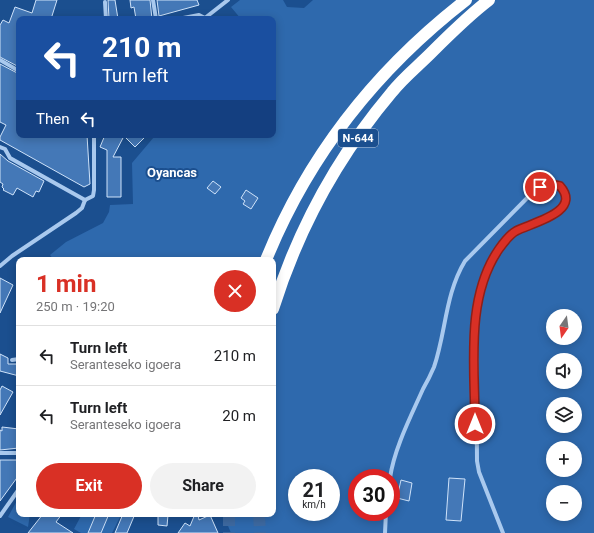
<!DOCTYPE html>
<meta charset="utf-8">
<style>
:root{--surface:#fff;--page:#f2f2f2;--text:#202124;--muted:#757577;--line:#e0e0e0;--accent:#d93025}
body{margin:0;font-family:Roboto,sans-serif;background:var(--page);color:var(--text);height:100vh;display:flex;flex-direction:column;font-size:15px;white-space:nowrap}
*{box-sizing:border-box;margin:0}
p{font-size:13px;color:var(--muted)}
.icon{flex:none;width:22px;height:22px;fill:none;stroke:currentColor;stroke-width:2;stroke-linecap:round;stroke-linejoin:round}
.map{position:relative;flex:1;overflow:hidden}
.side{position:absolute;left:16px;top:257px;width:260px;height:260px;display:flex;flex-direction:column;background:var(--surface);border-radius:8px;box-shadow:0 2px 10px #0003}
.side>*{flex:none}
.top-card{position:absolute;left:16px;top:16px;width:260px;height:122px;border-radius:8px;box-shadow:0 2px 10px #0003;background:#1a4fa0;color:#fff;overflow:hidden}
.needle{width:26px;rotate:194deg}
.fabs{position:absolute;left:546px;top:309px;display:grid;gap:8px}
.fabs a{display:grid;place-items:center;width:36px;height:36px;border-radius:50%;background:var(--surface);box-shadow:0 2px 10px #0003;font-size:20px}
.speed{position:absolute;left:288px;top:469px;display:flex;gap:8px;font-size:20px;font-weight:700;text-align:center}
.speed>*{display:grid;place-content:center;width:52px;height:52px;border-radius:50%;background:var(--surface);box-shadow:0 2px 10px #0003;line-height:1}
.speed small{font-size:10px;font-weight:400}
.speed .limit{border:6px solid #d22;background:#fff;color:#111}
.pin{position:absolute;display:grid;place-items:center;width:34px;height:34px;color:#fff;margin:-17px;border:2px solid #fff;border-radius:50%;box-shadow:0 1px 4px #0007}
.me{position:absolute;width:44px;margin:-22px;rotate:0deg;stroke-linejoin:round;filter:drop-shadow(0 0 3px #0008)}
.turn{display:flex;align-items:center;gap:14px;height:84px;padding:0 20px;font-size:18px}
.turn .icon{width:52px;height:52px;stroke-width:2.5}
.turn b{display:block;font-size:28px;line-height:34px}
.then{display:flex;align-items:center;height:38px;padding:0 20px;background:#0003;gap:8px;font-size:15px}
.round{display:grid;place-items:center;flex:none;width:42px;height:42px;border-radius:21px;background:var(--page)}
.overview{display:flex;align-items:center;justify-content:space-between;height:68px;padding:0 20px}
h1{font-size:24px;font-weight:700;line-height:30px;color:var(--accent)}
.action{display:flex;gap:8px;margin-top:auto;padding:8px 20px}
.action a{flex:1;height:46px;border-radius:24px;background:var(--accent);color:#fff;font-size:16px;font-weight:700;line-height:46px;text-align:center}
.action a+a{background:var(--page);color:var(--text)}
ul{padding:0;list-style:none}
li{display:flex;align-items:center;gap:12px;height:60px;padding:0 20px;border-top:1px solid var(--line)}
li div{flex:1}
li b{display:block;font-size:15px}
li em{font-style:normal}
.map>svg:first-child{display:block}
</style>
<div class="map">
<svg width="594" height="533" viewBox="0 0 594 533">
<rect width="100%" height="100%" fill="#1b4f8f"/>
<g fill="#2e69ad" fill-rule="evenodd">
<path d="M 240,0 L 283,0 L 287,7 L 304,8 L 313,0 L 594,0 L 594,533 L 231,533 L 223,514 L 273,514 L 273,260 L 54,260 L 50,255 L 66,242 L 103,223 L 109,212 L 110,205 L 133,204 L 132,163 L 154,137 L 153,135 L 273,135 L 273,19 L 241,19 L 231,7 ZM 553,316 L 575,316 L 575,338 L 553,338 ZM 553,360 L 575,360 L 575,382 L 553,382 ZM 553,404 L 575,404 L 575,426 L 553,426 ZM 553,448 L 575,448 L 575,470 L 553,470 ZM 297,478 L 331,478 L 331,512 L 297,512 ZM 357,478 L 391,478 L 391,512 L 357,512 ZM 553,492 L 575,492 L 575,514 L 553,514 Z"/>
<path d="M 19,497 L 19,514 L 30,514 L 28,527 L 8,517 Z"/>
<path d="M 82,514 L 96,514 L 88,533 L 81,533 L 74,529 Z"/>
<path d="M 109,514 L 118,514 L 118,516 L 120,517 L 112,533 L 101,533 Z"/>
</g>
<g fill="#4478b7" stroke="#cfe3fa">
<path d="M 36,0 L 57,0 L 51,19 L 19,19 L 19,67 L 0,57 L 0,25 L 3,20 L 9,23 L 15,7 L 32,13 Z"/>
<path d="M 108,0 L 115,0 L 118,19 L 109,19 Z"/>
<path d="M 130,0 L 150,0 L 152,19 L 136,19 L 134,7 L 131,8 Z"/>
<path d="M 157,0 L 197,0 L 199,5 L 159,16 Z"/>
<path d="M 0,64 L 19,74 L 19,135 L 87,135 L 90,184 L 84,187 L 0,140 L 0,137 L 6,125 L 0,122 Z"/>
<path d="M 105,135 L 147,135 L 135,147 L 124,136 L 113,157 L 121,157 L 121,197 L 107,197 L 107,150 L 100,147 Z"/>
<path d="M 0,154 L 8,161 L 44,181 L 39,192 L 36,191 L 33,197 L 17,188 L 13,195 L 3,190 L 4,189 L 2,187 L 3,184 L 0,182 Z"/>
<path d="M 213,181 L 221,187 L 215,194 L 207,188 Z"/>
<path d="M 246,190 L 258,198 L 251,209 L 243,204 L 245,201 L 241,198 Z"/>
<path d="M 0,278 L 13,285 L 0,313 Z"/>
<path d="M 0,354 L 8,358 L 8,364 L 19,364 L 19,376 L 0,371 Z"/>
<path d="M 2,386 L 13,392 L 0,415 L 0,390 Z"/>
<path d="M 2,427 L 19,429 L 19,448 L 0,450 L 0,430 L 2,431 Z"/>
<path d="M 0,460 L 19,460 L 19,475 L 0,501 Z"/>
<path d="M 449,478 L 465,479 L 461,521 L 446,520 Z"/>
<path d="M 401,480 L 412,483 L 409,501 L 397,498 Z"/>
<path d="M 43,514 L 62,514 L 56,522 L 73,533 L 28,533 Z"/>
<path d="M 96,514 L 109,514 L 101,533 L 88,533 Z"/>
<path d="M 123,514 L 135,514 L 127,533 L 115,533 Z"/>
<path d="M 195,514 L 198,514 L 199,520 L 210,515 L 218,533 L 178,533 L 185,523 L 190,526 Z"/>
<path d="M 158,515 L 168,515 L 167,526 L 158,525 Z"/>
</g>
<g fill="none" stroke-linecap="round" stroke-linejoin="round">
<g stroke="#3d69a0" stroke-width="12" stroke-dasharray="12 6" stroke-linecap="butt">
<path d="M 229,514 L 229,533"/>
<path d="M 259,514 L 260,533"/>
</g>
<g stroke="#a9c9ee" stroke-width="4">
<path d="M 153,0 L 156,19"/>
<path d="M 105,2 L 106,19"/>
<path d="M 205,18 L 228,0"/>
<path d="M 178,19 L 199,15 L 205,18"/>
<path d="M 0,60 L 19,71"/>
<path d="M 0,147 L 5,149 L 10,158 L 85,200"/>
<path d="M 85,200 L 93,196 L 94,190 L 94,135"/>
<path d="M 0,266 L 12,256 L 76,213 L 82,208 L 85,200"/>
<path d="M 12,360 L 19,359"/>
<path d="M 0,453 L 19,453"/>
<path d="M 390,478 C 394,449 411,416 423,389 C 427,382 431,374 434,367 C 446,332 445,294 465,261 L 535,190 L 544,184 L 561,186 C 569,196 565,206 556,214 L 515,232 L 505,241 L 490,264 L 482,284 L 478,297 L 476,320 L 477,461 L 479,472 L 503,533"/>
<path d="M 0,516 L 19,489"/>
<path d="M 385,533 L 386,512"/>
</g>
<g stroke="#fff" stroke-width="12">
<path d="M 266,260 C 308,156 377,69 466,0"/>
<path d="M 273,309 C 298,229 338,156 392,92 C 403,78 418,66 431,53 C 450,34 468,16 489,0"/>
</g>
</g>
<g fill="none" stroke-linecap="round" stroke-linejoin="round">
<g stroke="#8d1f18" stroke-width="10">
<path id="route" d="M 475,424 C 475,367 465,298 499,249 C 504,242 509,235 516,231 C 531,223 583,212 560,186 L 550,184 L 540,187"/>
</g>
<use href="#route" stroke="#d93025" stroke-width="7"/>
</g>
<g text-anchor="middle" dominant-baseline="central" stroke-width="4" stroke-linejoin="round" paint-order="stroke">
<rect fill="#1b4f8f" stroke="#bbcadd" stroke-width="1" x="338" y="129" width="40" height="18" rx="3"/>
<g font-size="11" font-weight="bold" fill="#fff">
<text x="358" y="138">N-644</text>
</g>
<g font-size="13" font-weight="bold" fill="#fff" stroke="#1b4f8f">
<text x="172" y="172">Oyancas</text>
</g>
</g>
</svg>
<div class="fabs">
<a><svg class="needle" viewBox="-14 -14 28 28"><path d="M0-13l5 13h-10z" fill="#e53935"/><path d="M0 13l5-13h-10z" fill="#757577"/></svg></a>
<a><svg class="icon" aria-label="sound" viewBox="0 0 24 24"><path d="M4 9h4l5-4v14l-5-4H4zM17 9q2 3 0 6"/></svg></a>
<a><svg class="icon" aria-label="layers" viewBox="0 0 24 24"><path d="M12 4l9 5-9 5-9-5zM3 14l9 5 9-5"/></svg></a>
<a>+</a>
<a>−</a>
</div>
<div class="speed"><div>21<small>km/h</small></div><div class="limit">30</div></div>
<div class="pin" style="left:540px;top:187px;background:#d93025"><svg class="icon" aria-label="arrive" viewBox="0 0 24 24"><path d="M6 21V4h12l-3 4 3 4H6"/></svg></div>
<svg class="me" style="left:475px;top:424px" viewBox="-20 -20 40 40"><circle r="17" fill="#d93025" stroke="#fff" stroke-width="3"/><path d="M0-11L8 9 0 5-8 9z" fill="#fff"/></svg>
<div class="top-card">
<div class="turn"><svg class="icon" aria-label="left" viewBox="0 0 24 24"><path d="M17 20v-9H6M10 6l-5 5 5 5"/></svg><div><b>210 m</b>Turn left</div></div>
<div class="then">Then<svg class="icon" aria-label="left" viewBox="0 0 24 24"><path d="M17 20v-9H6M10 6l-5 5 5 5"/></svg></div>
</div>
<section class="side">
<div class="overview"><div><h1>1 min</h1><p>250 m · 19:20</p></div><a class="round" style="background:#d93025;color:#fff"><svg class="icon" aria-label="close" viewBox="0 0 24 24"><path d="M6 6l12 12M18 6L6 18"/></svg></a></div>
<ul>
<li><svg class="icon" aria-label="left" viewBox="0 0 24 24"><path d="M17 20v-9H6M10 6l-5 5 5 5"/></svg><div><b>Turn left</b><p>Seranteseko igoera</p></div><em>210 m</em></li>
<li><svg class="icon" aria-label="left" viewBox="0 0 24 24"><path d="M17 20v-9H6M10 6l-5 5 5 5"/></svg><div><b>Turn left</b><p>Seranteseko igoera</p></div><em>20 m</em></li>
</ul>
<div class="action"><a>Exit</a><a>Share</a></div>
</section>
</div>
